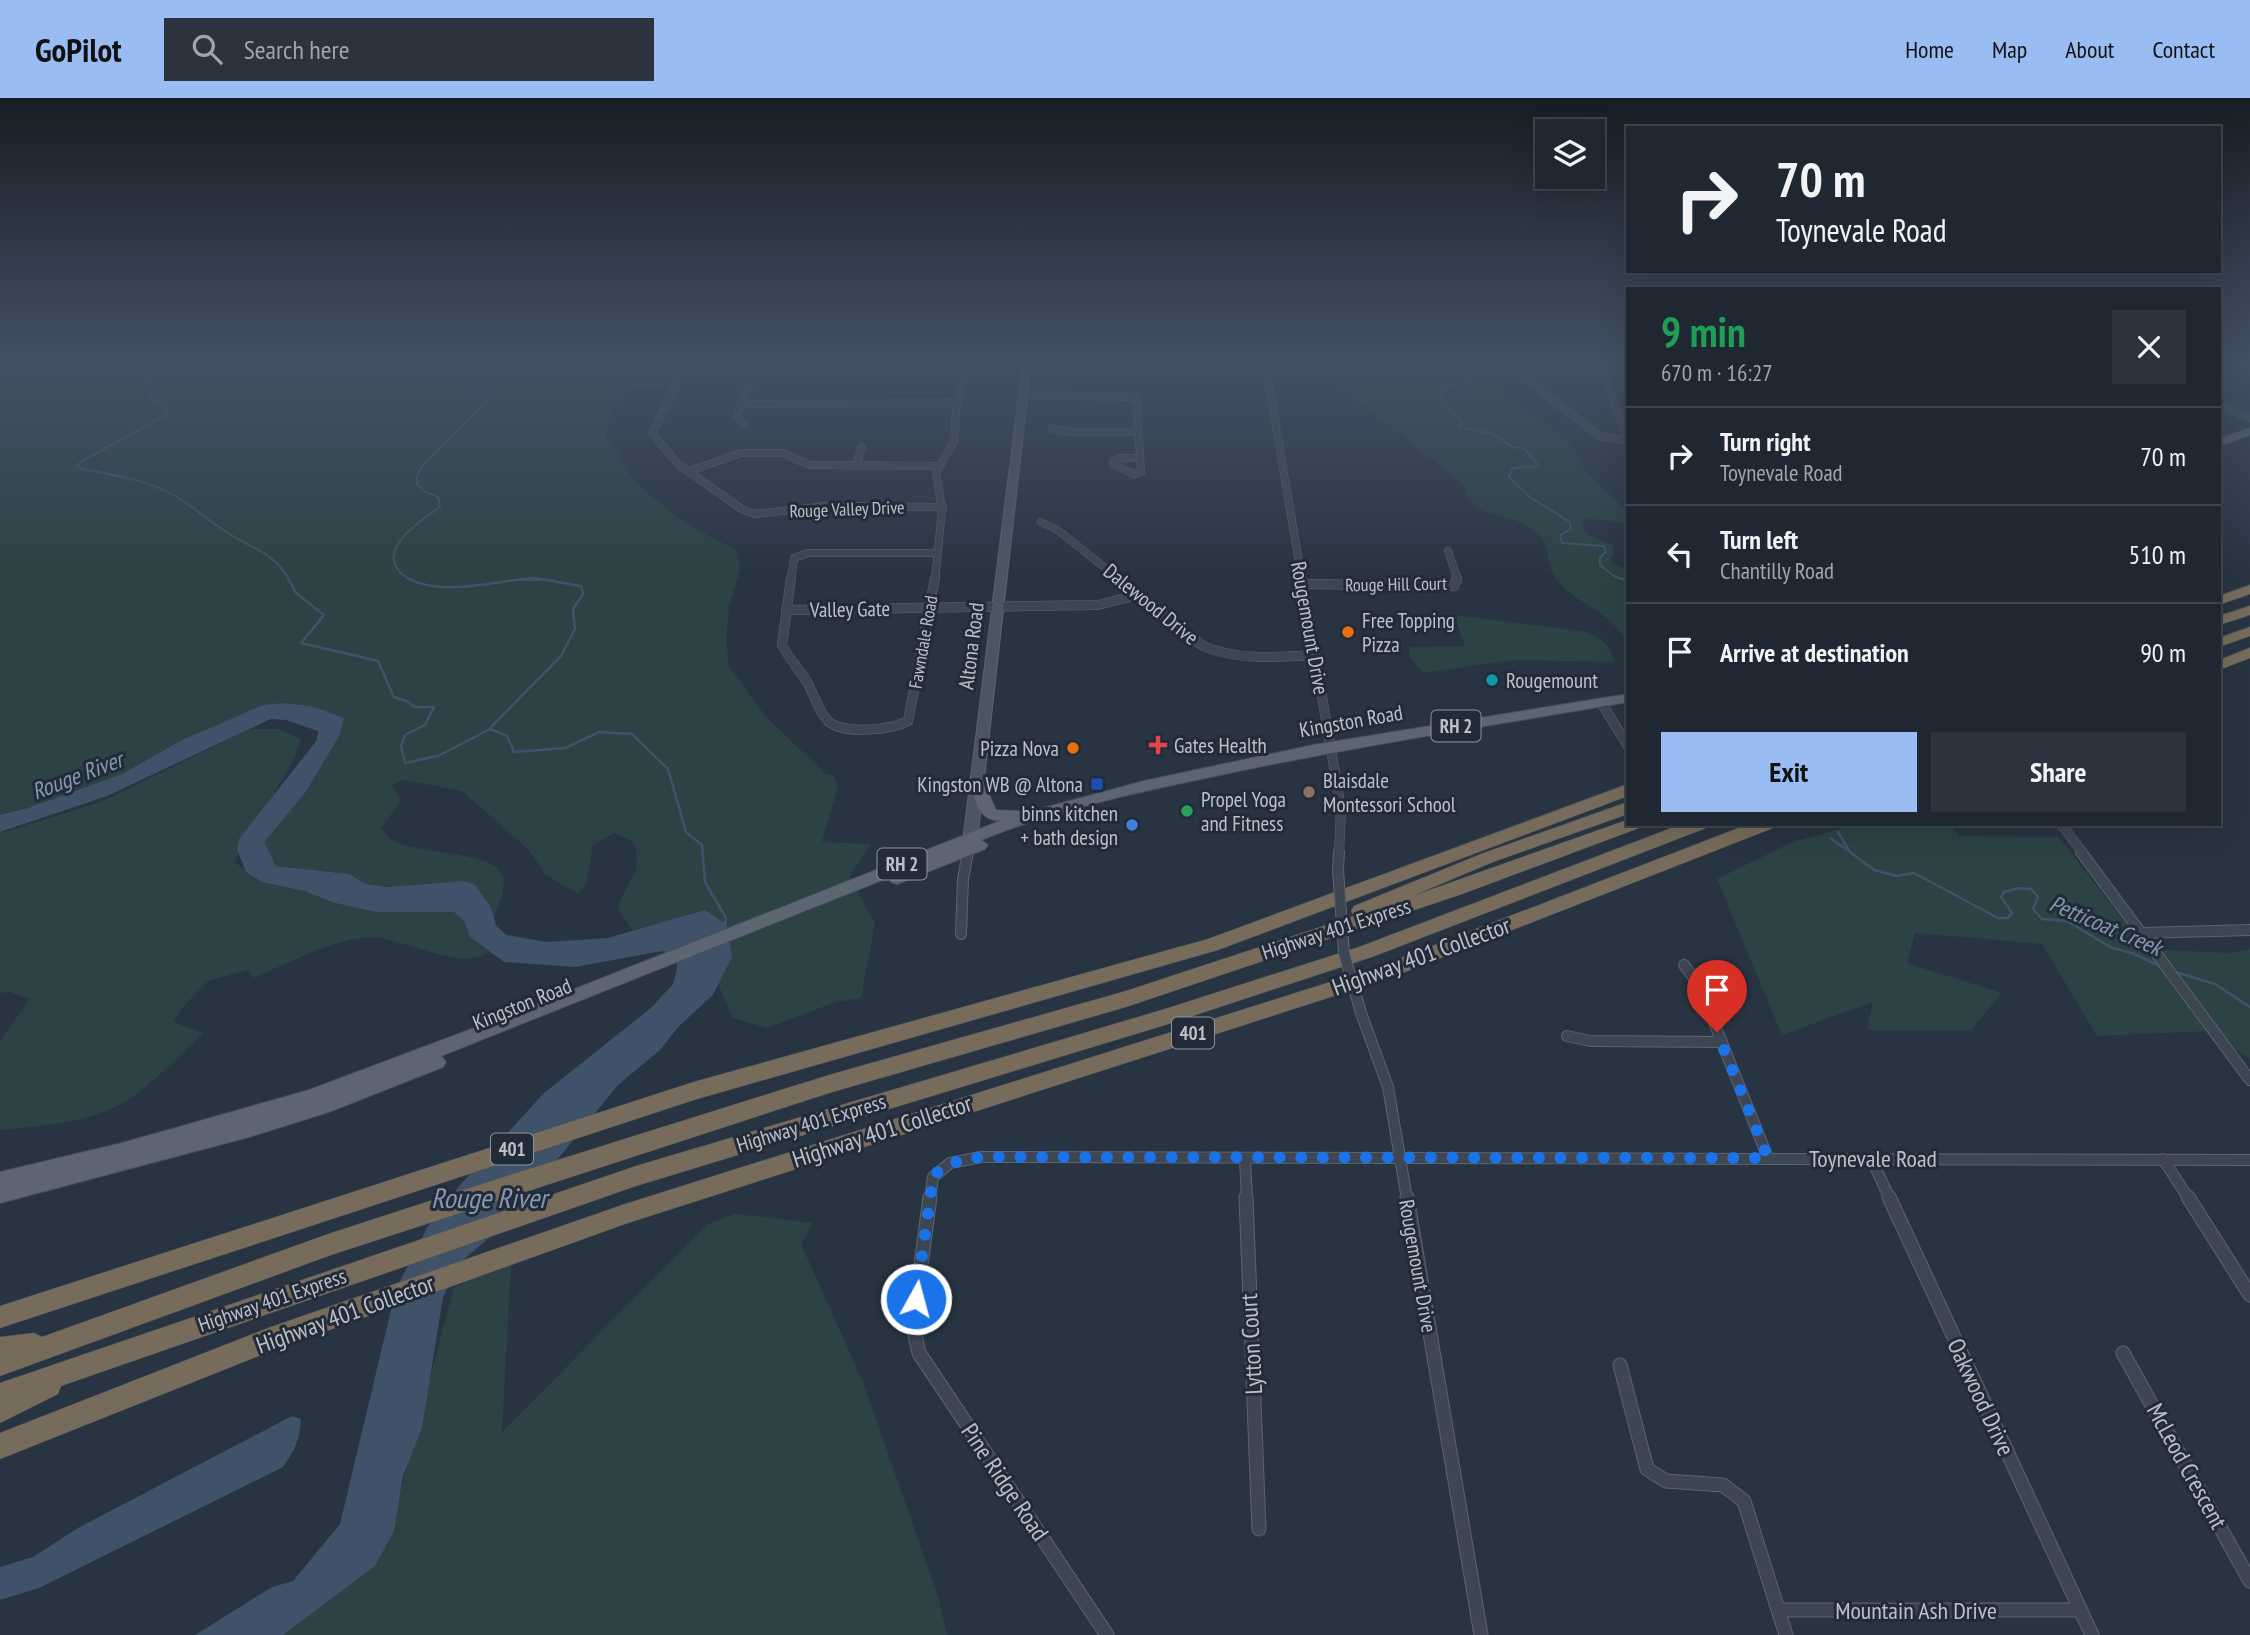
<!DOCTYPE html>
<meta charset="utf-8">
<style>
:root{--surface:#1f2732;--page:#2c333e;--text:#f1f3f6;--muted:#a1a5ac;--line:#3c444d;--accent:#99bdf2}
body{margin:0;font-family:"PT Sans Narrow",sans-serif;background:var(--page);color:var(--text);height:100vh;display:flex;flex-direction:column;font-size:26px;white-space:nowrap}
*{box-sizing:border-box;margin:0}
p{font-size:23px;color:var(--muted)}
.icon{flex:none;width:38px;height:38px;fill:none;stroke:currentColor;stroke-width:2;stroke-linecap:round;stroke-linejoin:round}
.map{position:relative;flex:1;overflow:hidden}
.details{position:absolute;left:1626px;top:189px;width:595px;height:539px;display:flex;flex-direction:column;background:var(--surface);border-radius:0px;box-shadow:0 7px 28px #0002,0 0 0 2px var(--line)}
.details>*{flex:none}
.hud{position:absolute;left:1626px;top:28px;width:595px;height:147px;border-radius:0px;box-shadow:0 7px 28px #0002,0 0 0 2px var(--line);background:#1f2732;color:var(--text);overflow:hidden}
.controls{position:absolute;left:1535px;top:21px;display:grid;gap:14px}
.controls a{display:grid;place-items:center;width:70px;height:70px;border-radius:0px;background:var(--surface);box-shadow:0 7px 28px #0002,0 0 0 2px var(--line);font-size:35px}
.pin{position:absolute;display:grid;place-items:center;width:60px;height:60px;color:#fff;margin:-72px -30px;border-radius:50% 50% 50% 0;rotate:-45deg;box-shadow:0 0 7px #0007}
.pin .icon{rotate:45deg}
.me{position:absolute;width:77px;margin:-38px;rotate:7deg;stroke-linejoin:round;filter:drop-shadow(0 0 5px #0008)}
.turn{display:flex;align-items:center;gap:24px;height:147px;padding:0 35px;font-size:32px}
.turn .icon{width:91px;height:91px;stroke-width:2.5}
.turn b{display:block;font-size:49px;line-height:60px}
.round{display:grid;place-items:center;flex:none;width:74px;height:74px;border-radius:0px;background:var(--page)}
.summary{display:flex;align-items:center;justify-content:space-between;height:119px;padding:0 35px}
h1{font-size:42px;font-weight:800;line-height:52px;color:#1e9e55}
.cta{display:flex;gap:14px;margin-top:auto;padding:14px 35px}
.cta a{flex:1;height:80px;border-radius:0px;background:var(--accent);color:#111;font-size:28px;font-weight:800;line-height:80px;text-align:center}
.cta a+a{background:var(--page);color:var(--text)}
ul{padding:0;list-style:none}
li{display:flex;align-items:center;gap:21px;height:98px;padding:0 35px;border-top:2px solid var(--line)}
li div{flex:1}
li b{display:block;font-size:26px}
li em{font-style:normal}
header{display:flex;align-items:center;gap:42px;box-sizing:border-box;height:98px;padding:0 35px;background:var(--accent);color:#111}
header strong{font-size:33px}
nav{display:flex;gap:38px;margin-inline-start:auto;font-size:24px}
.search{width:490px;height:63px;background:var(--page);display:flex;align-items:center;gap:18px;box-sizing:border-box;padding:0 24px;border-radius:0px;color:var(--muted);font-size:26px}
.map>svg:first-child{display:block}
</style>
<header>
<strong>GoPilot</strong>
<div class="search"><svg class="icon" aria-label="search" viewBox="0 0 24 24"><circle cx="10" cy="10" r="6"/><path d="M15 15l6 6"/></svg>Search here</div>
<nav><a>Home</a><a>Map</a><a>About</a><a>Contact</a></nav>
</header>
<div class="map">
<svg width="2250" height="1537" viewBox="0 0 2250 1537">
<rect width="100%" height="100%" fill="#293442"/>
<g fill="#2c4244">
<path d="M 0,264 L 403,264 C 420,271 439,270 456,264 L 683,264 L 670,289 L 632,289 L 612,309 L 605,341 C 619,350 623,368 634,381 C 655,406 706,439 737,452 L 740,473 L 729,509 L 726,539 L 729,568 L 766,619 L 826,676 L 833,677 L 838,688 L 822,744 L 872,746 L 849,778 L 875,825 L 861,900 L 836,904 L 767,930 L 733,920 L 718,886 L 732,859 L 705,812 L 634,834 L 618,813 C 623,782 645,780 634,744 L 615,735 L 593,747 L 586,786 L 578,796 L 545,776 L 529,752 L 462,693 L 404,682 L 392,687 L 401,703 L 381,730 C 384,734 388,740 392,742 C 415,757 495,752 503,778 C 506,791 498,808 494,820 C 490,803 479,790 464,783 L 387,789 L 366,786 L 349,776 L 276,768 L 263,744 L 305,695 L 340,637 L 343,620 L 312,608 L 283,605 L 180,643 L 122,676 L 28,710 L 0,717 Z"/>
<path d="M 1324,264 L 1461,264 L 1570,345 L 1588,376 L 1627,413 L 1627,425 L 1585,420 L 1582,428 L 1589,437 L 1612,447 L 1614,452 L 1611,462 L 1615,467 L 1627,472 L 1627,542 C 1621,536 1616,528 1609,522 C 1593,508 1565,497 1554,478 C 1542,456 1556,447 1527,428 C 1505,414 1467,421 1464,387 L 1328,279 Z"/>
<path d="M 1454,517 L 1583,533 C 1599,539 1611,546 1614,564 L 1514,562 L 1423,575 L 1409,558 L 1410,549 L 1465,548 Z"/>
<path d="M 250,631 L 279,631 L 301,641 L 293,663 L 234,764 L 264,784 L 304,793 L 335,805 L 376,814 L 454,813 L 464,823 L 470,839 L 489,854 C 466,873 408,844 380,840 C 342,835 288,866 253,880 L 248,872 L 208,883 L 184,908 L 173,924 L 204,935 C 181,955 160,979 135,997 C 101,1024 42,1028 0,1032 L 0,943 L 30,901 L 10,894 L 0,895 L 0,735 L 101,704 Z"/>
<path d="M 1859,726 L 1948,726 L 1960,738 L 2059,739 L 2145,851 L 2231,855 L 2250,851 L 2250,961 L 2210,933 L 2097,938 L 2042,846 L 1915,835 L 1907,865 L 2002,895 L 1971,932 L 1867,932 L 1873,904 L 1782,937 L 1717,781 L 1792,744 Z"/>
<path d="M 735,1116 L 813,1125 L 801,1146 L 863,1284 L 938,1498 L 947,1537 L 283,1537 L 375,1468 L 388,1441 L 454,1189 L 511,1166 L 502,1334 L 708,1126 Z"/>
</g>
<g fill="#40526a">
<path d="M 283,605 L 312,608 L 344,620 L 340,637 L 305,695 L 264,744 L 276,768 L 349,776 L 366,786 L 387,789 L 464,783 L 475,787 L 491,809 L 496,827 L 506,837 L 547,844 L 608,840 L 705,812 L 727,827 L 732,859 L 713,897 L 679,928 L 660,952 L 618,987 L 506,1125 L 461,1164 L 443,1199 L 422,1330 L 403,1378 L 394,1433 L 375,1468 L 283,1537 L 195,1537 L 272,1489 L 293,1483 L 340,1426 L 396,1191 L 428,1128 L 461,1086 L 543,996 L 652,909 L 673,886 L 677,872 L 676,858 L 662,853 L 575,869 L 504,864 L 470,839 L 464,823 L 454,814 L 376,814 L 335,805 L 304,793 L 262,784 L 246,774 L 237,751 L 239,741 L 317,642 L 318,633 L 286,622 L 271,621 L 107,698 L 0,734 L 0,717 L 28,710 L 122,676 L 180,643 L 263,607 Z"/>
<path d="M 292,1318 L 301,1321 C 300,1341 294,1354 283,1369 L 39,1490 L 0,1502 L 0,1469 L 33,1459 L 78,1430 Z"/>
</g>
<g fill="none" stroke-linecap="round" stroke-linejoin="round">
<g stroke="#40526a" stroke-width="2">
<path d="M 139,264 L 152,304 L 165,308 L 168,316 L 86,361 L 77,367 L 78,370 C 111,377 147,381 177,399 C 198,412 217,430 240,442 C 260,453 278,460 289,482"/>
<path d="M 1444,264 L 1470,280 L 1467,286 L 1440,288 L 1443,304 L 1462,323 L 1459,329 L 1493,336 L 1513,349 L 1525,351 L 1539,368 L 1513,370 L 1509,379 L 1531,400 L 1570,424 L 1571,431 L 1560,437 L 1562,445 L 1604,448 L 1606,454 L 1600,459 L 1600,467 L 1614,478 L 1625,482"/>
<path d="M 411,482 C 367,458 418,424 440,409 L 438,399 L 424,393 L 417,386 L 417,377 L 422,368 L 488,302 L 459,289"/>
<path d="M 512,482 L 553,482"/>
</g>
<g stroke="#40526a" stroke-width="2.5">
<path d="M 288,480 L 296,495 L 324,517 L 301,545 L 378,563 L 394,599 L 409,604 L 414,609 L 434,609 L 425,627 L 405,637 L 401,648 L 405,665 L 438,658 L 490,631 L 507,638 L 514,654 L 565,650 L 599,634 L 632,636 L 668,671 L 686,734 L 702,747 L 705,784 L 726,820 L 725,826"/>
<path d="M 407,480 C 442,499 494,483 532,480"/>
<path d="M 1620,480 L 1628,483"/>
<path d="M 491,629 L 561,558 L 575,531 L 573,511 L 583,496 L 581,488 L 535,480"/>
<path d="M 1838,734 L 1850,754 L 1874,772 L 1897,778 L 1914,775 L 1998,820 L 2007,820 L 2012,815 L 2001,799 L 2004,794 L 2019,790 L 2031,791 L 2038,799 L 2033,811 L 2042,821 L 2067,823 L 2112,850 L 2132,855 L 2162,869"/>
<path d="M 1830,740 L 1847,752"/>
<path d="M 2175,874 L 2215,886 L 2250,909"/>
</g>
<g stroke="#5c646f" stroke-width="8">
<g id="minor-far3">
<path d="M 687,264 L 652,335 L 678,366 L 743,412 L 755,416 L 826,408 L 943,409"/>
<path d="M 833,264 L 840,270 L 966,270"/>
<path d="M 1265,264 L 1302,482"/>
<path d="M 1504,264 L 1601,339 L 1627,342"/>
<path d="M 1600,264 L 1628,343"/>
<path d="M 1023,297 L 1136,299 L 1141,374 L 1133,376 L 1113,366 L 1113,363 L 1119,360 L 1140,360"/>
<path d="M 742,306 L 958,305"/>
<path d="M 2219,307 L 2250,320"/>
<path d="M 744,325 L 736,319 L 760,264"/>
<path d="M 1052,331 L 1069,334 L 1139,334"/>
<path d="M 856,368 L 862,349"/>
<path d="M 689,373 L 741,355 L 782,355 L 810,367 L 938,368"/>
<path d="M 1041,424 L 1059,433 L 1120,482"/>
<path d="M 1448,453 L 1458,482"/>
<path d="M 791,482 L 794,460 L 808,455 L 937,455"/>
<path d="M 935,482 L 942,412 L 936,375 L 954,343 L 956,311 L 967,264"/>
</g>
</g>
<g stroke="#5c646f" stroke-width="10">
<g id="minor-far2">
<path d="M 791,480 L 782,547 C 789,560 799,571 807,584 C 814,596 818,613 828,623 C 843,637 891,632 908,623 L 935,480"/>
<path d="M 1118,480 L 1203,548 C 1239,563 1276,559 1314,557"/>
<path d="M 1302,480 L 1341,711 L 1339,755"/>
<path d="M 1302,486 L 1454,488 L 1457,480"/>
<path d="M 786,512 L 1098,507 L 1137,497"/>
<path d="M 1602,606 L 1628,648"/>
<path d="M 2061,726 L 2083,755"/>
<path d="M 968,755 L 969,751"/>
</g>
</g>
<g stroke="#5c646f" stroke-width="12">
<g id="minor-far1">
<path d="M 2081,754 L 2250,982"/>
<path d="M 1338,772 L 1339,754"/>
<path d="M 2142,835 L 2250,832"/>
<path d="M 961,836 L 963,781 L 968,754"/>
<path d="M 1684,867 L 1699,887 L 1768,1060"/>
<path d="M 1361,915 L 1388,989 L 1407,1101"/>
<path d="M 1567,938 L 1590,943 L 1722,944"/>
<path d="M 1871,1060 L 1890,1101"/>
<path d="M 1245,1061 L 1247,1101"/>
<path d="M 2163,1061 L 2189,1101"/>
<path d="M 930,1101 L 933,1079 L 950,1065 L 981,1059 L 2250,1062"/>
</g>
</g>
<g stroke="#5c646f" stroke-width="15">
<g id="minor">
<path d="M 930,1099 L 913,1228 L 919,1255 L 1107,1537"/>
<path d="M 1246,1099 L 1259,1431"/>
<path d="M 1407,1099 L 1481,1537"/>
<path d="M 1889,1099 L 2092,1537"/>
<path d="M 2188,1099 L 2250,1197"/>
<path d="M 2123,1255 L 2250,1483"/>
<path d="M 1620,1267 L 1647,1371 L 1666,1383 L 1723,1387 L 1744,1403 L 1786,1537"/>
<path d="M 1779,1512 L 2080,1512"/>
</g>
</g>
<g stroke="#5c646f" stroke-width="2">
<path id="secondary" d="M 1023,264 L 1031,264 L 976,751 L 969,756 L 962,751 Z"/>
</g>
<g stroke="#474f5b" stroke-width="2">
<g id="primary">
<path d="M 2250,330 L 2250,337 L 2219,348 L 2219,341 Z"/>
<path d="M 1628,596 L 1628,604 C 1488,628 1349,649 1211,679 C 1134,695 1055,712 981,742 L 988,747 L 985,751 L 897,786 L 891,784 L 890,779 L 441,958 L 446,964 L 443,969 L 329,1014 L 249,1039 L 0,1105 L 0,1074 L 122,1045 L 309,992 L 501,920 L 1000,723 C 978,722 976,704 971,687 L 973,683 L 983,683 L 996,712 L 1019,713 L 1025,715 L 1144,683 L 1313,647 Z"/>
</g>
</g>
<g stroke="#48515c" stroke-width="1">
<g id="motorway">
<path d="M 2250,487 L 2250,496 L 2219,507 L 2219,498 Z"/>
<path d="M 2250,508 L 2250,517 L 2219,527 L 2219,518 Z"/>
<path d="M 2250,529 L 2250,538 L 2219,549 L 2219,540 Z"/>
<path d="M 2250,550 L 2250,560 L 2219,572 L 2219,562 Z"/>
<path d="M 1628,686 L 1628,698 L 1218,852 L 697,1001 L 0,1230 L 0,1208 L 697,983 L 1208,841 Z"/>
<path d="M 1628,704 L 1628,716 L 1493,764 L 1410,799 L 1627,722 L 1628,726 L 1641,726 L 1639,730 L 1462,796 L 1126,909 L 829,995 L 331,1157 L 0,1278 L 0,1239 L 34,1235 L 42,1239 L 331,1135 L 513,1076 L 829,977 L 1126,893 L 1354,818 L 1351,813 L 1354,808 L 1481,756 Z"/>
<path d="M 1682,726 L 1708,726 L 1706,730 L 1372,859 L 1165,927 L 636,1088 L 61,1288 L 58,1296 L 0,1325 L 0,1285 L 636,1068 L 1165,911 L 1359,849 Z"/>
<path d="M 1749,726 L 1775,726 L 1773,730 L 1387,881 L 625,1126 L 271,1253 L 0,1361 L 0,1335 L 271,1229 L 625,1106 L 1375,870 Z"/>
</g>
</g>
<use href="#minor-far3" stroke="#3d4652" stroke-width="7"/>
<use href="#minor-far2" stroke="#3d4652" stroke-width="9"/>
<use href="#minor-far1" stroke="#3d4652" stroke-width="10"/>
<use href="#minor" stroke="#3d4652" stroke-width="13"/>
<use href="#secondary" fill="#4c5564" fill-rule="evenodd"/>
<use href="#primary" fill="#5c6571" fill-rule="evenodd"/>
<use href="#motorway" fill="#776c5b" fill-rule="evenodd"/>
<g stroke="#5c646f" stroke-width="12" stroke-linecap="butt">
<path id="minor-bridge" d="M 1338,772 L 1344,855 L 1361,915"/>
</g>
<use href="#minor-bridge" stroke="#3d4652" stroke-width="10"/>
</g>
<linearGradient id="sky" x2="0" y2="1"><stop stop-color="#171d24"/><stop offset="0.55" stop-color="#435065"/><stop offset="1" stop-color="#435065" stop-opacity="0"/></linearGradient>
<rect width="2250" height="480" fill="url(#sky)"/>
<g fill="none" stroke-linecap="round" stroke-linejoin="round">
<path stroke="#1a73e8" stroke-width="12" stroke-dasharray="0 21.6" d="M 916,1201 L 933,1079 C 946,1063 962,1063 981,1059 L 1768,1060 L 1717,934"/>
</g>
<g fill="#e8710a" stroke="#222b37" stroke-width="2.5">
<circle cx="1348" cy="534" r="7"/>
<circle cx="1073" cy="650" r="7"/>
</g>
<circle fill="#0f9aa8" stroke="#222b37" stroke-width="2.5" cx="1492" cy="582" r="7"/>
<path fill="#e0444e" stroke="#222b37" stroke-width="2.5" d="M1154.5 636.5h7v7h7v7h-7v7h-7v-7h-7v-7h7z"/>
<rect fill="#1a4fb4" stroke="#222b37" stroke-width="2.5" x="1090" y="679" width="14" height="14" rx="3.5"/>
<circle fill="#8d6e63" stroke="#222b37" stroke-width="2.5" cx="1309" cy="694" r="7"/>
<circle fill="#2e9e5b" stroke="#222b37" stroke-width="2.5" cx="1187" cy="713" r="7"/>
<circle fill="#3f7fe0" stroke="#222b37" stroke-width="2.5" cx="1132" cy="727" r="7"/>
<g text-anchor="middle" dominant-baseline="central" stroke-width="6" stroke-linejoin="round" paint-order="stroke">
<g font-size="18" fill="#bbc1cb" stroke="#222b37">
<text transform="translate(847 411) rotate(-2)">Rouge Valley Drive</text>
<text transform="translate(1396 486) rotate(-1)">Rouge Hill Court</text>
<text transform="translate(923 544) rotate(-80)">Fawndale Road</text>
</g>
<g fill="#222b37" stroke="#8d949f" stroke-width="2">
<rect x="1431.5" y="612.5" width="49" height="31" rx="5"/>
<rect x="877.5" y="750.5" width="49" height="31" rx="5"/>
<rect x="1172" y="919.5" width="42" height="31" rx="5"/>
<rect x="491" y="1035.5" width="42" height="31" rx="5"/>
</g>
<g font-size="19" font-weight="bold" fill="#bbc1cb">
<text x="1456" y="628">RH 2</text>
<text x="902" y="766">RH 2</text>
<text x="1193" y="935">401</text>
<text x="512" y="1051">401</text>
</g>
<g font-size="21" fill="#bbc1cb" stroke="#222b37">
<text transform="translate(1151 506) rotate(39)">Dalewood Drive</text>
<text transform="translate(850 511) rotate(-1)">Valley Gate</text>
<text transform="translate(1310 530) rotate(80)">Rougemount Drive</text>
<text transform="translate(971 548) rotate(-83)">Altona Road</text>
<text transform="translate(1351 623) rotate(-10)">Kingston Road</text>
<text transform="translate(1336 831) rotate(-18)">Highway 401 Express</text>
<text transform="translate(522 906) rotate(-22)">Kingston Road</text>
<text transform="translate(811 1025) rotate(-17)">Highway 401 Express</text>
<text transform="translate(1418 1168) rotate(80)">Rougemount Drive</text>
<text transform="translate(272 1202) rotate(-19)">Highway 401 Express</text>
</g>
<g font-size="21" fill="#bbc1cb" stroke="#222b37" text-anchor="start">
<text x="1362" y="522">Free Topping<tspan x="1362" dy="24">Pizza</tspan></text>
<text x="1506" y="582">Rougemount</text>
<text x="1174" y="647">Gates Health</text>
<text x="1059" y="650" text-anchor="end">Pizza Nova</text>
<text x="1323" y="682">Blaisdale<tspan x="1323" dy="24">Montessori School</tspan></text>
<text x="1083" y="686" text-anchor="end">Kingston WB @ Altona</text>
<text x="1201" y="701">Propel Yoga<tspan x="1201" dy="24">and Fitness</tspan></text>
<text x="1118" y="715" text-anchor="end">binns kitchen<tspan x="1118" dy="24">+ bath design</tspan></text>
</g>
<g font-size="23" font-style="italic" fill="#8498b1" stroke="#222b37">
<text transform="translate(77 677) rotate(-21)">Rouge River</text>
<text transform="translate(2106 827) rotate(23)">Petticoat Creek</text>
</g>
<g font-size="24" fill="#bbc1cb" stroke="#222b37">
<text transform="translate(1421 858) rotate(-20)">Highway 401 Collector</text>
<text transform="translate(882 1033) rotate(-18)">Highway 401 Collector</text>
<text x="1873" y="1060">Toynevale Road</text>
<text transform="translate(345 1216) rotate(-20)">Highway 401 Collector</text>
<text transform="translate(1251 1246) rotate(-93)">Lytton Court</text>
<text transform="translate(1981 1299) rotate(65)">Oakwood Drive</text>
<text transform="translate(2187 1368) rotate(61)">McLeod Crescent</text>
<text transform="translate(1005 1384) rotate(56)">Pine Ridge Road</text>
<text x="1916" y="1512">Mountain Ash Drive</text>
</g>
<g font-size="28" font-style="italic" fill="#8498b1" stroke="#222b37">
<text x="489" y="1099">Rouge River</text>
</g>
</g>
</svg>
<div class="controls">
<a><svg class="icon" aria-label="layers" viewBox="0 0 24 24"><path d="M12 4l9 5-9 5-9-5zM3 14l9 5 9-5"/></svg></a>
</div>
<div class="pin" style="left:1717px;top:934px;background:#d93025"><svg class="icon" aria-label="arrive" viewBox="0 0 24 24"><path d="M6 21V4h12l-3 4 3 4H6"/></svg></div>
<svg class="me" style="left:916px;top:1201px" viewBox="-20 -20 40 40"><circle r="17" fill="#1a73e8" stroke="#fff" stroke-width="3"/><path d="M0-11L8 9 0 5-8 9z" fill="#fff"/></svg>
<div class="hud">
<div class="turn"><svg class="icon" aria-label="right" viewBox="0 0 24 24"><path d="M7 20v-9h11M14 6l5 5-5 5"/></svg><div><b>70 m</b>Toynevale Road</div></div>
</div>
<section class="details">
<div class="summary"><div><h1>9 min</h1><p>670 m · 16:27</p></div><a class="round"><svg class="icon" aria-label="close" viewBox="0 0 24 24"><path d="M6 6l12 12M18 6L6 18"/></svg></a></div>
<ul>
<li><svg class="icon" aria-label="right" viewBox="0 0 24 24"><path d="M7 20v-9h11M14 6l5 5-5 5"/></svg><div><b>Turn right</b><p>Toynevale Road</p></div><em>70 m</em></li>
<li><svg class="icon" aria-label="left" viewBox="0 0 24 24"><path d="M17 20v-9H6M10 6l-5 5 5 5"/></svg><div><b>Turn left</b><p>Chantilly Road</p></div><em>510 m</em></li>
<li><svg class="icon" aria-label="arrive" viewBox="0 0 24 24"><path d="M6 21V4h12l-3 4 3 4H6"/></svg><div><b>Arrive at destination</b></div><em>90 m</em></li>
</ul>
<div class="cta"><a>Exit</a><a>Share</a></div>
</section>
</div>
